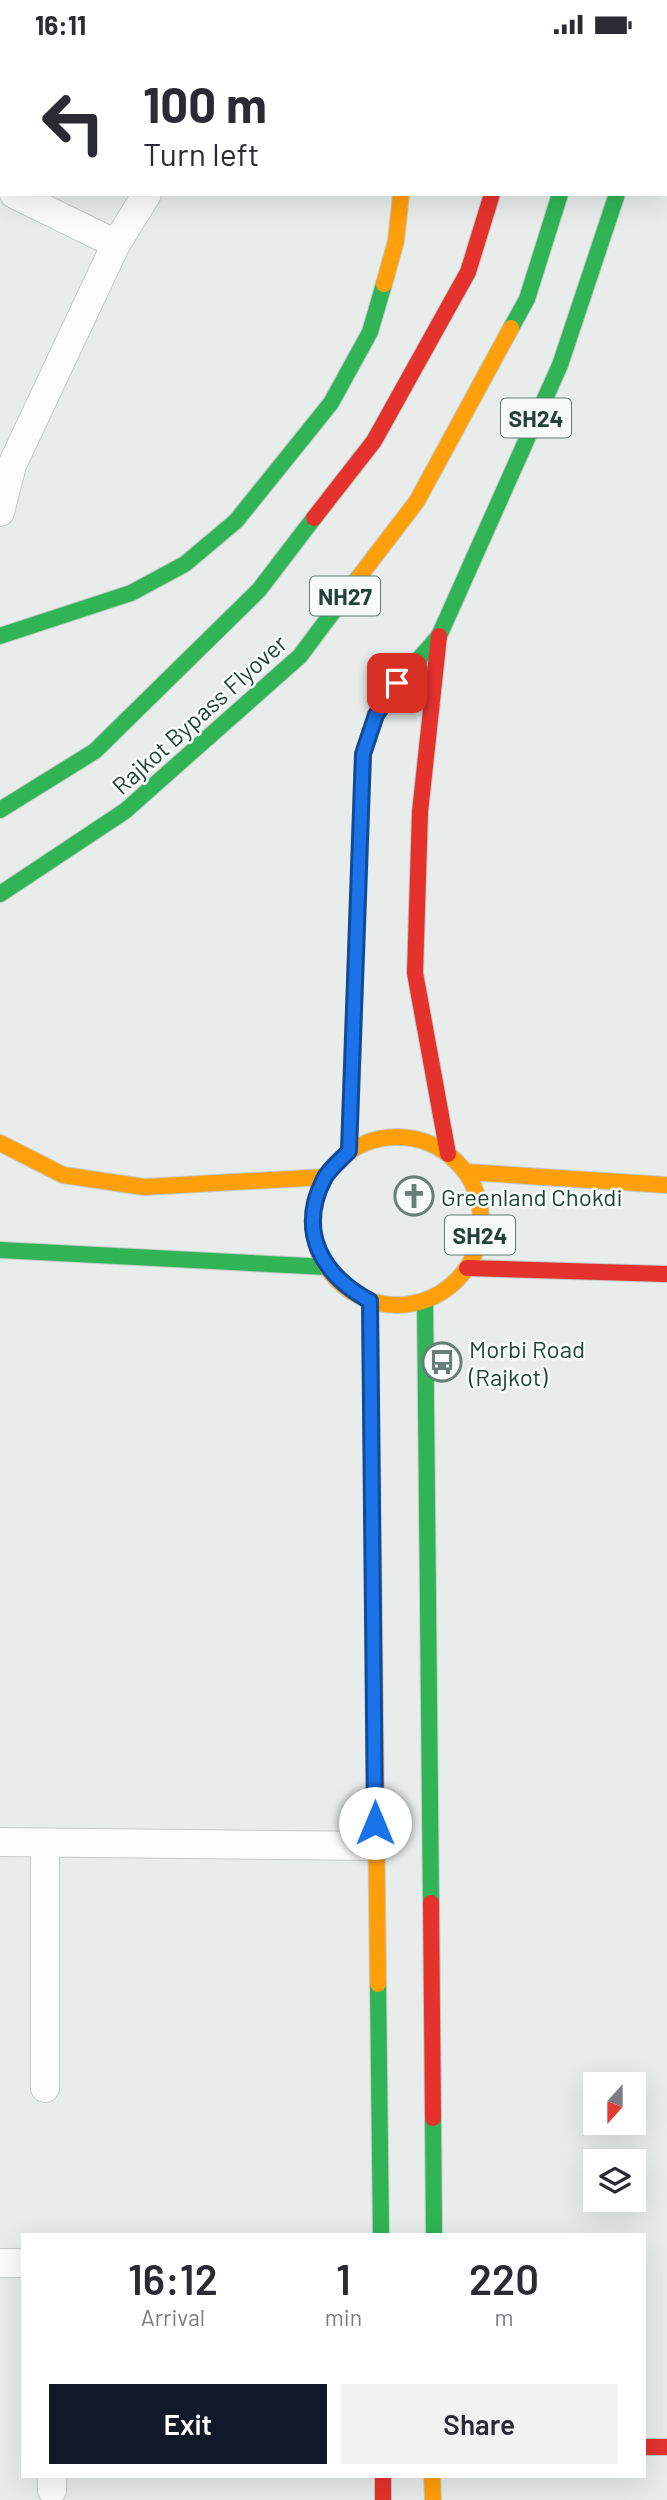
<!DOCTYPE html>
<style>
:root{--surface:#fff;--page:#f2f2f3;--text:#2b2b33;--muted:#7c7c81;--accent:#111827}
body{margin:0;font-family:Barlow,sans-serif;background:var(--page);color:var(--text);height:100vh;display:flex;flex-direction:column;font-size:26px;white-space:nowrap}
*{box-sizing:border-box;margin:0}
p{font-size:23px;color:var(--muted)}
.icon{flex:none;width:38px;height:38px;fill:none;stroke:currentColor;stroke-width:2;stroke-linecap:round;stroke-linejoin:round}
.map{position:relative;flex:1;overflow:hidden}
.sheet{position:absolute;left:21px;top:2184px;width:625px;height:245px;display:flex;flex-direction:column;background:var(--surface);border-radius:0px;box-shadow:0 7px 28px #0002}
.sheet>*{flex:none}
.top-card{position:absolute;left:0px;top:0px;width:668px;height:147px;box-shadow:0 7px 28px #0002;background:#fff;color:var(--text);overflow:hidden}
.needle{width:46px;rotate:201deg}
.controls{position:absolute;left:583px;top:2023px;display:grid;gap:14px}
.controls a{display:grid;place-items:center;width:63px;height:63px;border-radius:0px;background:var(--surface);box-shadow:0 7px 28px #0002;font-size:35px}
.pin{position:absolute;display:grid;place-items:center;width:60px;height:60px;color:#fff;margin:-30px;border-radius:14px;box-shadow:0 4px 10px #0006}
.me{position:absolute;width:77px;margin:-38px;rotate:0deg;stroke-linejoin:round;filter:drop-shadow(0 0 5px #0008)}
.turn{display:flex;align-items:center;gap:24px;height:147px;padding:0 28px;font-size:32px}
.turn .icon{width:91px;height:91px;stroke-width:2.5}
.turn b{display:block;font-size:49px;line-height:60px}
.eta{display:flex;justify-content:space-evenly;align-items:center;height:119px;text-align:center}
.eta b{font-size:42px;font-weight:600;line-height:49px}
.primary-button{display:flex;gap:14px;margin-top:auto;padding:14px 28px}
.primary-button a{flex:1;height:80px;border-radius:0px;background:var(--accent);color:#fff;font-size:28px;font-weight:600;line-height:80px;text-align:center}
.primary-button a+a{background:var(--page);color:var(--text)}
.status{display:flex;justify-content:space-between;align-items:center;height:49px;padding:0 35px;background:var(--surface);direction:ltr}
.status svg{height:19px;fill:currentColor}
.map>svg:first-child{display:block}
</style>
<div class="status"><b>16:11</b><svg viewBox="0 0 49 12"><path d="M0 12V9h3v3zM5 12V6h3v6zM10 12V3h3v9zM15 12V0h3v12zM26 1h20v11H26zM47 4h2v5h-2z"/></svg></div>
<div class="map">
<svg width="667" height="2451" viewBox="0 0 667 2451">
<rect width="100%" height="100%" fill="#e8edeb"/>
<g fill="none" stroke-linecap="round" stroke-linejoin="round">
<g stroke="#c5cac8" stroke-width="30">
<g id="street">
<path d="M 27,2 L 28,0"/>
<path d="M 221,2 L 222,0"/>
<path d="M 0,55 L 2,52"/>
<path d="M 14,145 L 116,195"/>
<path d="M 0,463 L 12,416 L 116,195 L 147,145"/>
<path d="M 0,1793 L 375,1797"/>
<path d="M 45,2039 L 45,1794"/>
<path d="M 0,2214 L 23,2214"/>
<path d="M 52,2427 L 52,2441"/>
</g>
</g>
<g stroke="#c3cbc8" stroke-width="18">
<g id="fast">
<path d="M 650,0 L 650,2"/>
<path d="M 511,279 L 527,250 L 560,145"/>
<path d="M 0,587 L 131,544 L 185,515 L 236,472 L 331,354 L 370,283 L 384,235"/>
<path d="M 0,761 L 95,702 L 259,541 L 314,469"/>
<path d="M 359,830 L 363,705 L 376,666 L 398,634 L 439,587 L 560,316 L 617,145"/>
<path d="M 0,845 L 125,762 L 300,607 L 359,528"/>
<path d="M 0,1201 L 327,1218"/>
<path d="M 425,1252 L 431,1854"/>
<path d="M 378,1935 L 381,2186"/>
<path d="M 433,2069 L 434,2186"/>
</g>
</g>
<g stroke="#c3cbc8" stroke-width="18">
<g id="slow">
<path d="M 531,2 L 532,0"/>
<path d="M 601,2 L 602,0"/>
<path d="M 384,235 L 396,192 L 401,145"/>
<path d="M 359,528 L 417,452 L 511,279"/>
<circle cx="397" cy="1172" r="84"/>
<path d="M 0,1094 L 63,1126 L 144,1138 L 325,1128"/>
<path d="M 349,1102 L 359,830"/>
<path d="M 467,1123 L 667,1136"/>
<path d="M 373,1498 L 378,1935"/>
<path d="M 432,2427 L 433,2451"/>
</g>
</g>
<g stroke="#c3cbc8" stroke-width="18">
<g id="jam">
<path d="M 416,0 L 416,2"/>
<path d="M 314,469 L 374,392 L 468,223 L 492,145"/>
<path d="M 439,587 L 420,763 L 415,924 L 448,1105"/>
<path d="M 467,1219 L 667,1225"/>
<path d="M 370,1252 L 373,1498"/>
<path d="M 431,1854 L 433,2069"/>
<path d="M 644,2398 L 667,2398"/>
<path d="M 383,2427 L 383,2451"/>
</g>
</g>
<use href="#street" stroke="#fcfcfc" stroke-width="28"/>
<use href="#fast" stroke="#30b455" stroke-width="16"/>
<use href="#slow" stroke="#ff9f0a" stroke-width="16"/>
<use href="#jam" stroke="#e5322d" stroke-width="16"/>
</g>
<g fill="none" stroke-linecap="round" stroke-linejoin="round">
<g stroke="#114b97" stroke-width="18">
<path id="route" d="M 375,1774 L 370,1252 C 322,1226 297,1183 324,1130 C 329,1120 341,1111 349,1102 L 363,705 L 376,666 L 397,634"/>
</g>
<use href="#route" stroke="#1a73e8" stroke-width="12"/>
</g>
<defs>
<g id="church-ring" transform="scale(2.0125)"><circle r="9.5" fill="#f7fbf9" stroke="#697e78" stroke-width="1.5"/><path d="M-1.2-6h2.4v3.5h3.3v2.4h-3.3V6h-2.4V-.1h-3.3v-2.4h3.3Z" fill="#697e78"/></g>
<g id="bus-ring" transform="scale(2.0125)"><circle r="9.5" fill="#f7fbf9" stroke="#697e78" stroke-width="1.5"/><path d="M-5-6H5V4H4V6H2V4H-2V6H-4V4H-5ZM-3.5-4V0h7V-4ZM-3.5 1.2v1.5H-2V1.2ZM2 1.2v1.5H3.5V1.2Z" fill="#697e78"/></g>
</defs>
<g fill-rule="evenodd">
<use href="#church-ring" x="414" y="1147"/>
<use href="#bus-ring" x="442" y="1313"/>
</g>
<g text-anchor="middle" dominant-baseline="central" stroke-width="5" stroke-linejoin="round" paint-order="stroke">
<g fill="#f7fbf9" stroke="#637a73" stroke-width="2">
<rect x="501" y="349.5" width="70" height="39" rx="5"/>
<rect x="310" y="527.5" width="70" height="39" rx="5"/>
<rect x="445" y="1166.5" width="70" height="39" rx="5"/>
</g>
<g font-size="23" font-weight="bold" fill="#24423a">
<text x="536" y="369">SH24</text>
<text x="345" y="547">NH27</text>
<text x="480" y="1186">SH24</text>
</g>
<g font-size="24" fill="#24423a" stroke="#f7fbf9">
<text transform="translate(199 665) rotate(-42)">Rajkot Bypass Flyover</text>
</g>
<g font-size="24" fill="#24423a" stroke="#f7fbf9" text-anchor="start">
<text x="441" y="1147">Greenland Chokdi</text>
<text x="469" y="1299">Morbi Road<tspan x="469" dy="28">(Rajkot)</tspan></text>
</g>
</g>
</svg>
<div class="controls">
<a><svg class="needle" viewBox="-14 -14 28 28"><path d="M0-13l5 13h-10z" fill="#e53935"/><path d="M0 13l5-13h-10z" fill="#7c7c81"/></svg></a>
<a><svg class="icon" aria-label="layers" viewBox="0 0 24 24"><path d="M12 4l9 5-9 5-9-5zM3 14l9 5 9-5"/></svg></a>
</div>
<div class="pin" style="left:397px;top:634px;background:#d93025"><svg class="icon" aria-label="arrive" viewBox="0 0 24 24"><path d="M6 21V4h12l-3 4 3 4H6"/></svg></div>
<svg class="me" style="left:375px;top:1774px" viewBox="-20 -20 40 40"><circle r="19" fill="#fff"/><path d="M0-13L10 11 0 6-10 11z" fill="#1a73e8"/></svg>
<div class="top-card">
<div class="turn"><svg class="icon" aria-label="left" viewBox="0 0 24 24"><path d="M17 20v-9H6M10 6l-5 5 5 5"/></svg><div><b>100 m</b>Turn left</div></div>
</div>
<section class="sheet">
<div class="eta">
<div><b>16:12</b><p>Arrival</p></div>
<div><b>1</b><p>min</p></div>
<div><b>220</b><p>m</p></div>
</div>
<div class="primary-button"><a>Exit</a><a>Share</a></div>
</section>
</div>
